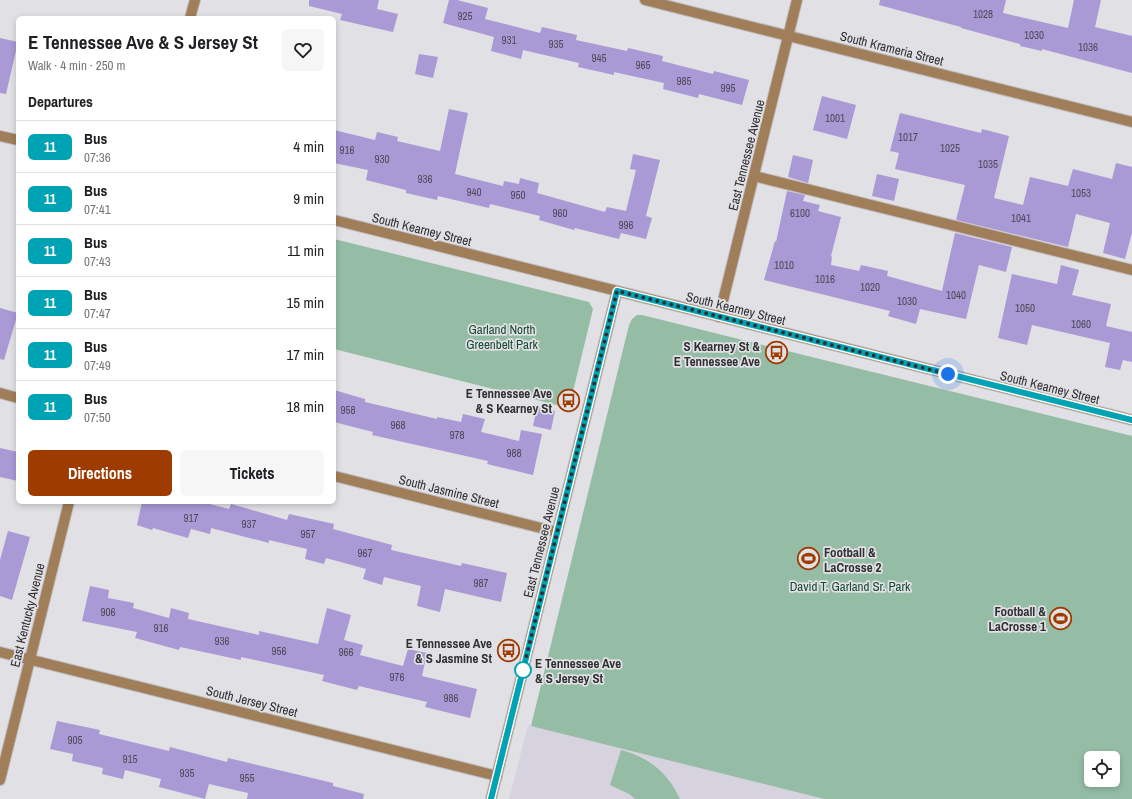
<!DOCTYPE html>
<html lang="en">
<head>
<meta charset="utf-8">
<style>
  :root { --surface:#fff; --page:#f6f6f6; --text:#202124; --muted:#757577; --line:#e0e0e0; --accent:#9e3b01 }
  body { margin:0; font-family:"Archivo Narrow",sans-serif; background:var(--page); color:var(--text); height:100vh; display:flex; flex-direction:column; font-size:15px; white-space:nowrap }
  * { box-sizing:border-box; margin:0 }
  p { font-size:13px; color:var(--muted) }
  .icon { flex:none; width:22px; height:22px; fill:none; stroke:currentColor; stroke-width:2; stroke-linecap:round; stroke-linejoin:round }
  .map { position:relative; flex:1; overflow:hidden }
  .panel { position:absolute; left:16px; top:16px; width:320px; height:488px; display:flex; flex-direction:column; background:var(--surface); border-radius:6px; box-shadow:0 2px 6px #0003 }
  .panel>* { flex:none }
  .badge { padding:0 8px; border-radius:6px; font-size:14px; line-height:26px }
  .controls { position:absolute; left:1084px; top:751px; display:grid; gap:8px }
  .controls a { display:grid; place-items:center; width:36px; height:36px; border-radius:6px; background:var(--surface); box-shadow:0 2px 6px #0003; font-size:20px }
  .you { position:absolute; width:20px; height:20px; margin:-10px; border:3px solid #fff; border-radius:50%; background:#1a73e8; box-shadow:0 0 0 6px #1a73e833 }
  .map>.badge { position:absolute; translate:-50% -50%; box-shadow:0 0 0 2px #fff }
  h2 { padding:0 12px; font-size:15px; line-height:36px }
  .round { display:grid; place-items:center; flex:none; width:42px; height:42px; border-radius:6px; background:var(--page) }
  .overview { display:flex; align-items:center; justify-content:space-between; height:68px; padding:0 12px }
  h1 { font-size:19px; font-weight:700; line-height:30px }
  .action { display:flex; gap:8px; margin-top:auto; padding:8px 12px }
  .action a { flex:1; height:46px; border-radius:6px; background:var(--accent); color:#fff; font-size:16px; font-weight:700; line-height:46px; text-align:center }
  .action a+a { background:var(--page); color:var(--text) }
  ul { padding:0; list-style:none }
  li { display:flex; align-items:center; gap:12px; height:52px; padding:0 12px; border-top:1px solid var(--line) }
  li div { flex:1 }
  li b { display:block; font-size:15px }
  li em { font-style:normal }
  li .badge { min-width:44px; font-weight:700; text-align:center }
  .map>svg:first-child { display:block }
  .built { fill:#d6d3de }
  .green { fill:#95bda6; fill-rule:evenodd }
  .building { fill:#a999d5 }
  .lines { fill:none; stroke-linecap:round; stroke-linejoin:round }
  .minor-casing { stroke:#bebdc0; stroke-width:12 }
  .minor { stroke:#a17e5a; stroke-width:10 }
  .line-casing { stroke:#fff; stroke-width:9 }
  .line { stroke:#00a3b4; stroke-width:6 }
  .walk { stroke:#302f31; stroke-width:4; stroke-dasharray:0 7.2 }
  .stop-dot { fill:#fff; stroke:#00a3b4; stroke-width:2 }
  .labels { text-anchor:middle; stroke-width:3.5; stroke-linejoin:round; paint-order:stroke }
  .number-label { font-size:11px; fill:#4e4a5a }
  .street-label { font-size:13px; fill:#302f31; stroke:#e1e0e4 }
  .park-label { font-size:13px; fill:#154b32; stroke:#e1e0e4 }
  .poi-label { font-size:13px; font-weight:bold; fill:#302f31; stroke:#e1e0e4; text-anchor:end }
  .stop-label { font-size:13px; font-weight:bold; fill:#302f31; stroke:#e1e0e4; text-anchor:start }
</style>
</head>
<body>
<div class="map">
<svg width="1132" height="799" viewBox="0 0 1132 799">
  <rect width="100%" height="100%" fill="#e1e0e4"/>
  <polygon class="built" points="528,725 824,799 509,799"/>
  <g class="green">
    <polygon points="334,239 589,302 593,309 569,408 334,349"/>
    <path d="M637 315H642L1132 436V799H824L531 726 629 325 632 319ZM1091 758H1113V780H1091Z"/>
    <path d="M621 750C650 758 667 772 680 799H635L629 794 610 785Z"/>
  </g>
  <g class="building">
    <polygon points="309,0 379,0 377,9 398,14 393,32 340,20 342,14 309,6"/>
    <polygon points="449,0 457,0 488,8 485,19 540,33 542,27 577,35 576,40 627,51 628,48 663,56 662,61 713,74 714,71 749,80 742,105 699,94 698,98 663,89 664,83 614,72 614,75 578,67 579,63 523,50 521,59 491,51 494,37 443,23"/>
    <polygon points="880,0 1006,0 1003,13 1068,28 1074,0 1101,0 1095,27 1132,36 1132,73 1042,49 1042,51 1020,46 1020,44 961,28 961,27 879,5"/>
    <polygon points="0,38 18,42 6,94 0,93"/>
    <polygon points="419,54 438,57 433,78 415,74"/>
    <polygon points="822,96 856,105 847,139 813,130"/>
    <polygon points="449,109 468,113 455,174 503,186 504,181 519,184 520,178 539,183 537,193 605,212 607,207 626,211 636,170 630,169 633,154 660,160 646,216 652,218 646,239 621,233 619,239 575,228 574,230 539,220 540,216 490,204 489,208 438,196 437,200 406,193 406,190 366,180 368,170 334,163 334,130 375,140 377,132 398,137 397,141 440,151"/>
    <polygon points="900,113 981,133 982,129 1009,136 994,198 1023,205 1030,177 1068,186 1073,169 1112,179 1116,163 1132,167 1132,233 1125,259 1103,253 1110,223 1076,214 1068,247 956,220 965,185 895,169 899,153 890,151"/>
    <polygon points="793,155 813,160 808,183 788,177"/>
    <polygon points="877,174 899,179 894,201 872,196"/>
    <polygon points="787,191 805,195 803,201 820,205 818,211 841,217 831,256 832,257 831,265 859,271 861,265 888,271 887,276 942,291 955,233 1012,247 1006,272 979,265 966,319 920,309 916,324 888,316 890,311 764,280 775,241 776,242"/>
    <polygon points="1061,265 1079,270 1072,295 1111,304 1106,326 1132,332 1132,362 1123,360 1120,370 1105,367 1110,343 1032,325 1027,345 998,338 1012,274 1057,284"/>
    <polygon points="0,308 18,313 4,360 0,359"/>
    <polygon points="334,390 365,399 365,402 437,419 437,417 461,422 463,414 485,419 481,432 519,441 521,430 542,434 533,475 487,464 488,461 372,435 373,432 334,422"/>
    <polygon points="537,407 555,411 551,430 533,426"/>
    <polygon points="0,448 18,452 18,481 0,477"/>
    <polygon points="142,502 202,502 229,509 231,504 287,520 289,514 334,524 333,529 392,545 391,550 461,566 462,563 507,573 501,602 445,589 440,612 417,606 421,586 384,577 382,585 363,579 366,569 326,558 324,564 305,559 307,549 269,540 269,543 211,528 210,534 191,529 188,538 153,528 152,530 137,525"/>
    <polygon points="8,531 30,537 12,600 0,596 0,560"/>
    <polygon points="90,586 109,590 108,598 134,603 133,608 169,618 171,608 189,613 188,619 259,635 259,631 318,644 327,608 351,615 344,640 363,645 360,655 403,666 408,649 427,653 422,676 477,689 470,718 425,707 427,702 359,686 357,690 322,681 324,675 241,657 241,660 180,647 179,650 135,638 137,632 82,621"/>
    <polygon points="57,721 100,730 99,734 169,751 170,747 227,762 228,758 333,783 333,786 364,794 363,799 247,799 248,793 209,784 205,799 159,787 161,779 125,770 123,779 102,774 103,768 72,761 73,754 50,749"/>
  </g>
  <g class="lines">
    <defs>
      <g id="minor">
        <polyline points="645,0 1132,122"/>
        <polyline points="190,18 195,0"/>
        <polyline points="0,136 18,140"/>
        <polyline points="754,176 1132,270"/>
        <polyline points="334,220 1132,420"/>
        <polyline points="719,317 797,0"/>
        <polyline points="0,393 18,398"/>
        <polyline points="334,476 557,532"/>
        <polyline points="0,652 497,776"/>
        <polyline points="0,780 69,502"/>
        <polyline points="491,799 617,291"/>
      </g>
    </defs>
    <use href="#minor" class="minor-casing"/>
    <use href="#minor" class="minor"/>
  </g>
  <g class="lines">
    <defs>
      <polyline id="line" points="491,799 617,291 1132,420"/>
    </defs>
    <use href="#line" class="line-casing"/>
    <use href="#line" class="line"/>
    <polyline class="walk" points="523,670 617,291 948,374"/>
  </g>
  <defs>
    <symbol id="bus-ring" viewBox="-11 -11 22 22"><circle r="9.5" fill="#e1e0e4" stroke="#9e3b01" stroke-width="1.5"/><path d="M-5-6H5V4H4V6H2V4H-2V6H-4V4H-5ZM-3.5-4V0h7V-4ZM-3.5 1.2v1.5H-2V1.2ZM2 1.2v1.5H3.5V1.2Z" fill="#9e3b01"/></symbol>
    <symbol id="stadium-ring" viewBox="-11 -11 22 22"><circle r="9.5" fill="#e1e0e4" stroke="#9e3b01" stroke-width="1.5"/><path d="M0-5a6.5 5 0 1 0 0 10a6.5 5 0 1 0 0-10ZM-3.5-1.8h7v3.6h-7Z" fill="#9e3b01"/></symbol>
  </defs>
  <g fill-rule="evenodd">
    <use href="#bus-ring" x="764" y="340" width="25" height="25"/>
    <use href="#bus-ring" x="556" y="388" width="25" height="25"/>
    <use href="#stadium-ring" x="796" y="546" width="25" height="25"/>
    <use href="#stadium-ring" x="1048" y="606" width="25" height="25"/>
    <use href="#bus-ring" x="496" y="638" width="25" height="25"/>
  </g>
  <circle class="stop-dot" cx="523" cy="670" r="8"/>
  <g class="labels">
    <g class="number-label">
      <text x="983" y="18">1028</text>
      <text x="465" y="20">925</text>
      <text x="1034" y="39">1030</text>
      <text x="509" y="44">931</text>
      <text x="556" y="48">935</text>
      <text x="1088" y="51">1036</text>
      <text x="599" y="62">945</text>
      <text x="643" y="69">965</text>
      <text x="684" y="85">985</text>
      <text x="728" y="92">995</text>
      <text x="835" y="122">1001</text>
      <text x="908" y="141">1017</text>
      <text x="950" y="152">1025</text>
      <text x="347" y="154">916</text>
      <text x="382" y="163">930</text>
      <text x="988" y="168">1035</text>
      <text x="425" y="183">936</text>
      <text x="474" y="196">940</text>
      <text x="1081" y="197">1053</text>
      <text x="518" y="199">950</text>
      <text x="560" y="217">960</text>
      <text x="800" y="217">6100</text>
      <text x="1021" y="222">1041</text>
      <text x="626" y="229">996</text>
      <text x="784" y="269">1010</text>
      <text x="825" y="283">1016</text>
      <text x="870" y="291">1020</text>
      <text x="956" y="299">1040</text>
      <text x="907" y="305">1030</text>
      <text x="1025" y="312">1050</text>
      <text x="1081" y="328">1060</text>
      <text x="348" y="414">958</text>
      <text x="398" y="429">968</text>
      <text x="457" y="439">978</text>
      <text x="514" y="457">988</text>
      <text x="191" y="522">917</text>
      <text x="249" y="528">937</text>
      <text x="308" y="538">957</text>
      <text x="365" y="557">967</text>
      <text x="481" y="587">987</text>
      <text x="108" y="616">906</text>
      <text x="161" y="632">916</text>
      <text x="222" y="645">936</text>
      <text x="279" y="655">956</text>
      <text x="346" y="656">966</text>
      <text x="397" y="681">976</text>
      <text x="451" y="702">986</text>
      <text x="75" y="744">905</text>
      <text x="130" y="763">915</text>
      <text x="187" y="777">935</text>
      <text x="247" y="782">955</text>
    </g>
    <g class="street-label">
      <text transform="translate(892 48) rotate(14)" y="5">South Krameria Street</text>
      <text transform="translate(746 155) rotate(-76)" y="5">East Tennessee Avenue</text>
      <text transform="translate(422 229) rotate(14)" y="5">South Kearney Street</text>
      <text transform="translate(736 308) rotate(14)" y="5">South Kearney Street</text>
      <text transform="translate(1050 387) rotate(14)" y="5">South Kearney Street</text>
      <text transform="translate(449 491) rotate(14)" y="5">South Jasmine Street</text>
      <text transform="translate(541 542) rotate(-76)" y="5">East Tennessee Avenue</text>
      <text transform="translate(27 615) rotate(-76)" y="5">East Kentucky Avenue</text>
      <text transform="translate(252 701) rotate(14)" y="5">South Jersey Street</text>
    </g>
    <g class="park-label">
      <text x="502" y="334">Garland North<tspan x="502" dy="15">Greenbelt Park</tspan></text>
      <text x="850" y="591">David T. Garland Sr. Park</text>
    </g>
    <g class="poi-label">
      <text x="760" y="351">S Kearney St &amp;<tspan x="760" dy="15">E Tennessee Ave</tspan></text>
      <text x="552" y="398">E Tennessee Ave<tspan x="552" dy="15">&amp; S Kearney St</tspan></text>
      <text x="824" y="557" text-anchor="start">Football &amp;<tspan x="824" dy="15">LaCrosse 2</tspan></text>
      <text x="1046" y="616">Football &amp;<tspan x="1046" dy="15">LaCrosse 1</tspan></text>
      <text x="492" y="648">E Tennessee Ave<tspan x="492" dy="15">&amp; S Jasmine St</tspan></text>
    </g>
    <g class="stop-label">
      <text x="535" y="668">E Tennessee Ave<tspan x="535" dy="15">&amp; S Jersey St</tspan></text>
    </g>
  </g>
</svg>
<div class="controls">
<a><svg class="icon" aria-label="locate" viewBox="0 0 24 24"><circle cx="12" cy="12" r="6"/><path d="M12 2v4M12 18v4M2 12h4M18 12h4"/></svg></a>
</div>
<div class="you" style="left:948px;top:374px"></div>
<section class="panel">
<div class="overview"><div><h1>E Tennessee Ave &amp; S Jersey St</h1><p>Walk · 4 min · 250 m</p></div><a class="round"><svg class="icon" aria-label="heart" viewBox="0 0 24 24"><path d="M12 20l-8-8c-3-5 5-10 8-4 3-6 11-1 8 4z"/></svg></a></div>
<h2>Departures</h2>
<ul>
<li><span class="badge" style="background:#00a3b4;color:#fff">11</span><div><b>Bus</b><p>07:36</p></div><em>4 min</em></li>
<li><span class="badge" style="background:#00a3b4;color:#fff">11</span><div><b>Bus</b><p>07:41</p></div><em>9 min</em></li>
<li><span class="badge" style="background:#00a3b4;color:#fff">11</span><div><b>Bus</b><p>07:43</p></div><em>11 min</em></li>
<li><span class="badge" style="background:#00a3b4;color:#fff">11</span><div><b>Bus</b><p>07:47</p></div><em>15 min</em></li>
<li><span class="badge" style="background:#00a3b4;color:#fff">11</span><div><b>Bus</b><p>07:49</p></div><em>17 min</em></li>
<li><span class="badge" style="background:#00a3b4;color:#fff">11</span><div><b>Bus</b><p>07:50</p></div><em>18 min</em></li>
</ul>
<div class="action"><a>Directions</a><a>Tickets</a></div>
</section>
</div>
</body>
</html>
